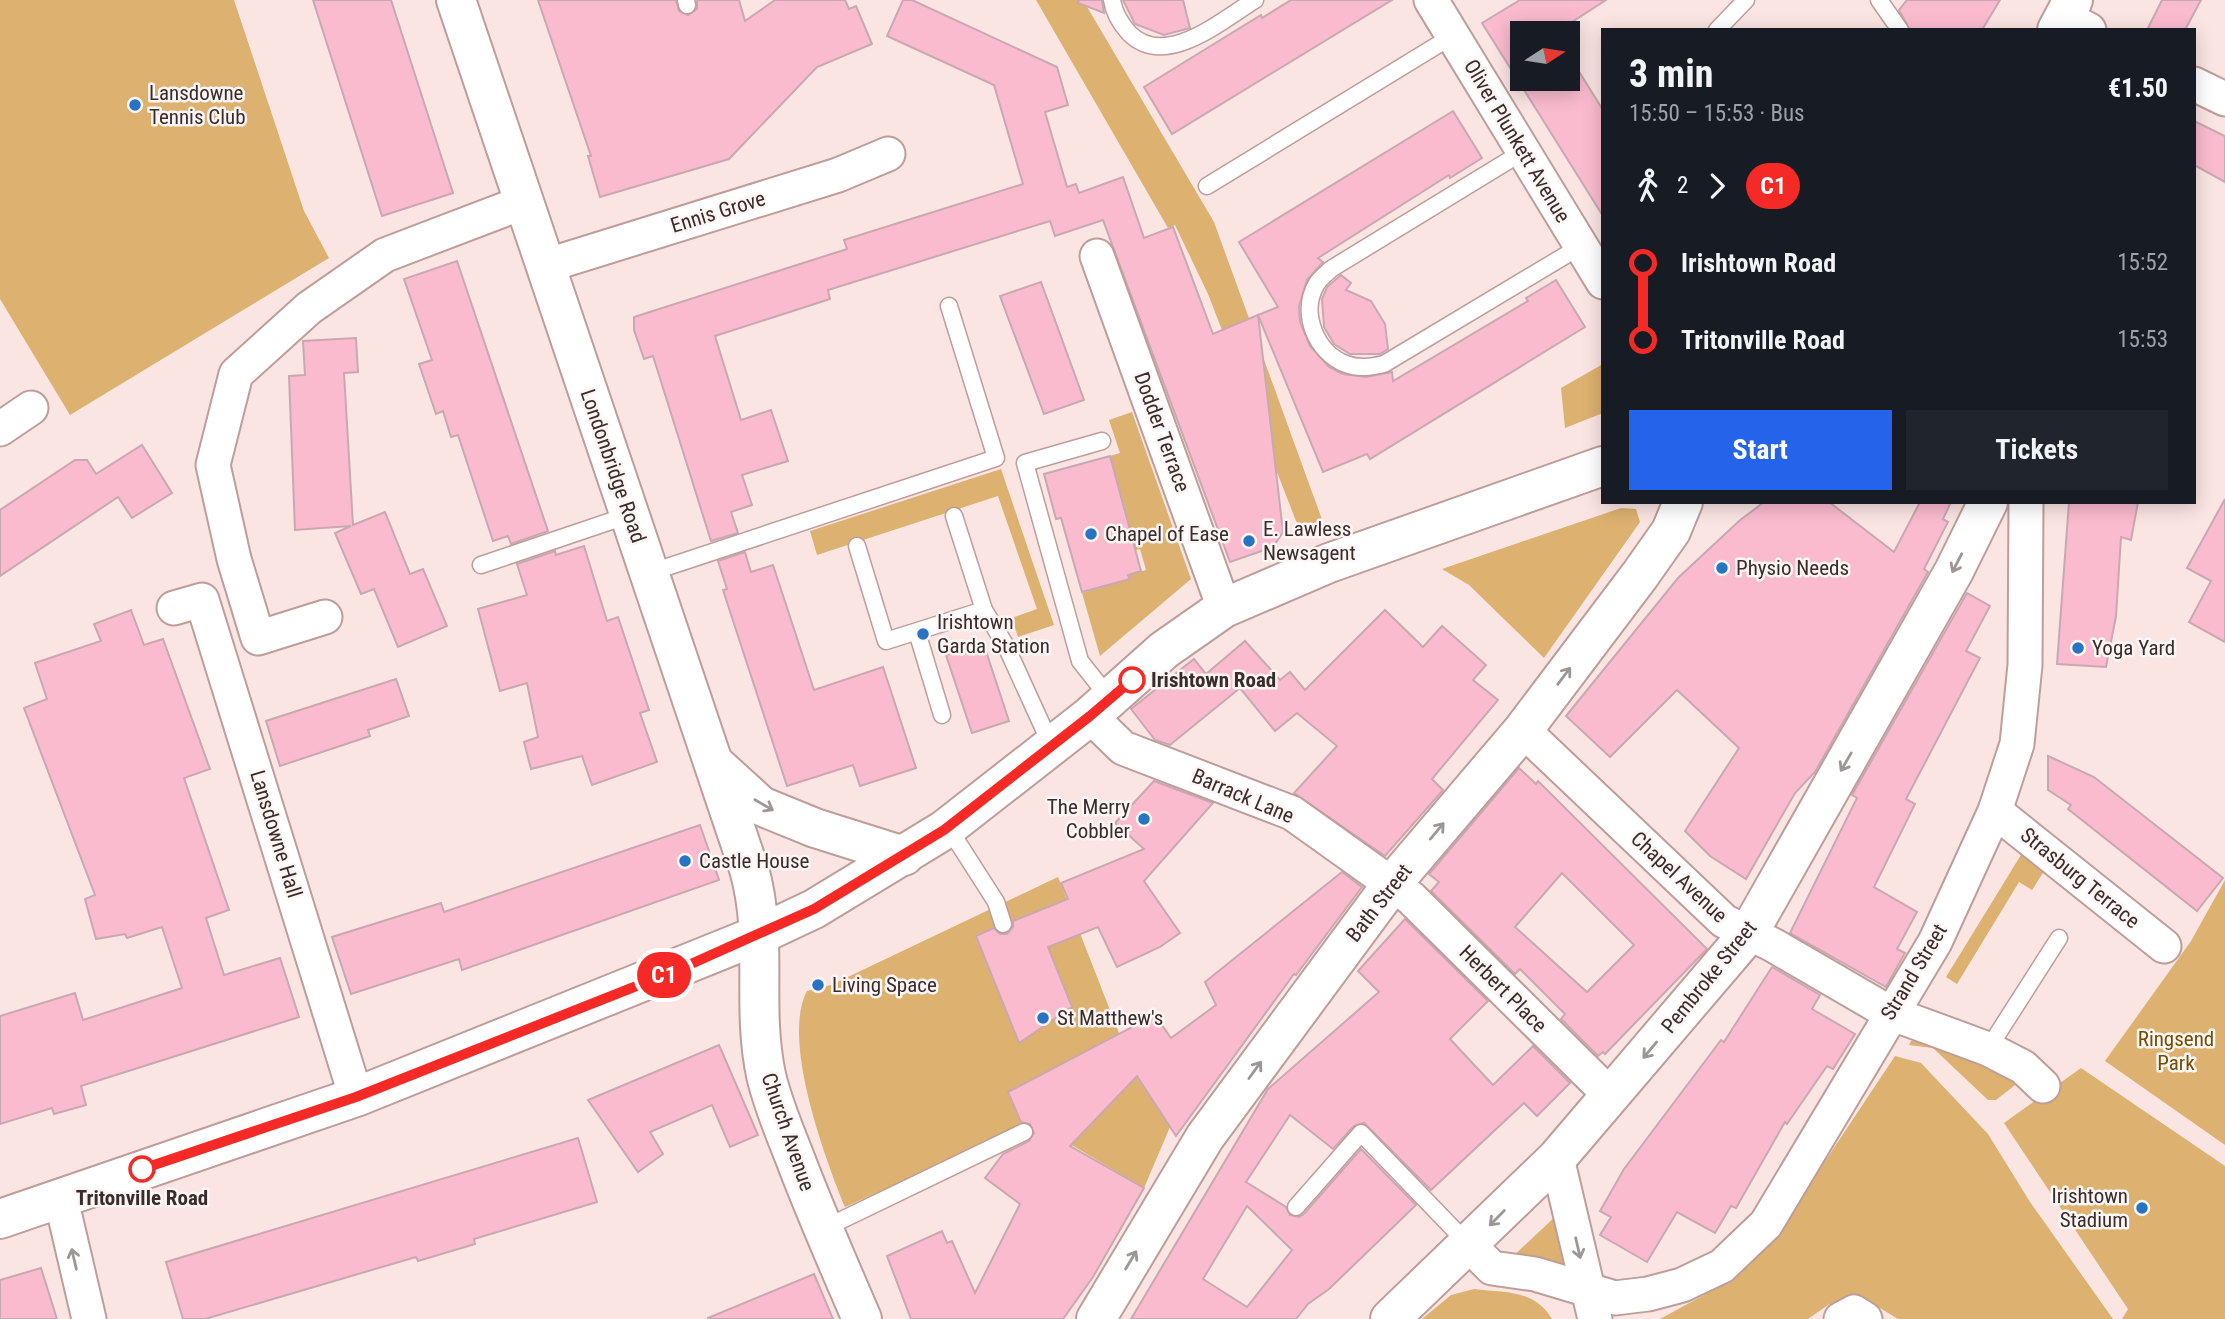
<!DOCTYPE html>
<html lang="en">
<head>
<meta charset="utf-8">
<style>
  :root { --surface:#171b24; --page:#20242c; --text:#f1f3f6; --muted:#9ea1a6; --accent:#2563eb }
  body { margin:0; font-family:"Roboto Condensed",sans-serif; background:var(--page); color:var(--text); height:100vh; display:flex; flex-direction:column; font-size:26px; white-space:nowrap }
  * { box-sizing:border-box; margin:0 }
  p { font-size:23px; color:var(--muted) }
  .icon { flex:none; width:38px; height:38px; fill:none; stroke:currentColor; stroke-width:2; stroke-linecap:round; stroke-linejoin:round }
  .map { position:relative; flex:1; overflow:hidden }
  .side { position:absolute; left:1601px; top:28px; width:595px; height:476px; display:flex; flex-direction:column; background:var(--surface); border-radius:0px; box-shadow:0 4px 18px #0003 }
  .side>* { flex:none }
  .badge { padding:0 14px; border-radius:23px; font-size:24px; line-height:46px }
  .needle { width:46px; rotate:78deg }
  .controls { position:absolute; left:1510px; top:21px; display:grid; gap:14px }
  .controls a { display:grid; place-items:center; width:70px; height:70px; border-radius:0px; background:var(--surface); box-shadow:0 4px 18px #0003; font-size:35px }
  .map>.badge { position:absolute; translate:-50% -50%; box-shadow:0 0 0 4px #fff }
  .legs { display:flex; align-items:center; gap:10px; height:77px; padding:0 28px; font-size:23px }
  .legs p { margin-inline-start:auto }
  .overview { display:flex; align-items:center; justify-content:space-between; height:119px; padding:0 28px }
  h1 { font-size:38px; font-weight:700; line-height:52px }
  .cta { display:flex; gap:14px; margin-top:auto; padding:14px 28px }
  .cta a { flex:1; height:80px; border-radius:0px; background:var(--accent); color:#fff; font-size:28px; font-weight:700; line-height:80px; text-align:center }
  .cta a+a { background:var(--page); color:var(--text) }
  ul { padding:0 28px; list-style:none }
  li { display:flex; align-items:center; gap:24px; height:77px; font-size:26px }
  li i { display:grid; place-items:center; width:10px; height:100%; margin:0 9px; background:currentColor }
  li i::after { content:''; width:18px; height:18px; margin:-9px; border:5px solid; border-radius:50%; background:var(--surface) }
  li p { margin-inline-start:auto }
  li:first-child i { background:linear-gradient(#0000 50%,currentColor 0) }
  li:last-child i { background:linear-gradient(currentColor 50%,#0000 0) }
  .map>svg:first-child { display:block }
  .green { fill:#ddb16f }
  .building { fill:#fbbbcf; stroke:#c9a8b2; stroke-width:2; fill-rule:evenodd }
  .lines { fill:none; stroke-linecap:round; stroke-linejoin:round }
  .lane-casing { stroke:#be9d9a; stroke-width:19 }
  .street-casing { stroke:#be9d9a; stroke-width:37 }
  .secondary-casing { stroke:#be9d9a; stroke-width:42 }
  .lane { stroke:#fff; stroke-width:16 }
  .street { stroke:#fff; stroke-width:33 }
  .secondary { stroke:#fff; stroke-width:38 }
  .oneway { stroke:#9c9695 }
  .line-1-casing { stroke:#fff; stroke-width:16 }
  .line-1 { stroke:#f52a26; stroke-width:10 }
  .poi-dot { fill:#2874c4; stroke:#fdf6f5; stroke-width:2.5 }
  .stop-1-dot { fill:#fff; stroke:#f52a26; stroke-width:3.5 }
  .labels { text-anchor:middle; stroke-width:5; stroke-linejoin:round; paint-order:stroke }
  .poi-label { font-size:21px; fill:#392c2b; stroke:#fdf6f5; text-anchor:start }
  .street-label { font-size:21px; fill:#392c2b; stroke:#fdf6f5 }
  .stop-label { font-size:21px; font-weight:bold; fill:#392c2b; stroke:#fdf6f5; text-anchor:start }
  .park-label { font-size:21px; fill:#734e00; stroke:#fdf6f5 }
</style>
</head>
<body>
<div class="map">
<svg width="2225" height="1319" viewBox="0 0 2225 1319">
  <rect width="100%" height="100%" fill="#fbe5e3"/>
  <g class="green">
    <polygon points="0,0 234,0 304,211 329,258 70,415 0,299"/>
    <polygon points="1036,0 1083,0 1214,222 1324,525 1305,530 1296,521 1208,294 1175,225 1168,228"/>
    <polygon points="1603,364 1603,413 1565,428 1561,388"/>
    <polygon points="1132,412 1191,579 1100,656 1082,593 1129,579 1128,575 1146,570 1140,549 1123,553 1125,509 1110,456 1120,453 1109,420"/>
    <polygon points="1001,469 1054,625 1018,637 1012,618 1037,609 998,496 817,555 810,531"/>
    <polygon points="1621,508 1636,509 1640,522 1544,658 1469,585 1442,569"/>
    <polygon points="2024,850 2048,865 2032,890 2019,882 1957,984 1946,977"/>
    <path d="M1058 877 1135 1074 1170 1127 1144 1188 1048 1131 1037 1135 1023 1127 845 1207C825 1158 781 1039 807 991L831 985Z"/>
    <polygon points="2225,880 2225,1145 2105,1061 2191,941"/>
    <path d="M1911 1041C1950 1042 1985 1065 2019 1082L1996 1100H1988L1933 1048 1909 1045Z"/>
    <polygon points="1895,1056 1921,1063 1988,1134 2030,1202 2113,1319 1898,1319 1857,1294 1828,1305 1808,1319 1660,1319 1737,1277 1782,1226"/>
    <polygon points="2081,1068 2225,1166 2225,1319 2122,1319 2128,1309 2004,1123"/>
    <polygon points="1558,1214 1570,1269 1509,1260"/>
    <path d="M1474 1289C1505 1293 1534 1289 1552 1319H1422L1451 1295Z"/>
  </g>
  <g class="building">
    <polygon points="313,0 391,0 453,193 382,216"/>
    <polygon points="538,0 676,0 679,11 688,15 697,9 697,0 739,0 745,21 775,0 845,0 849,9 856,6 872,44 817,67 729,159 600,197 588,156 591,156"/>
    <polygon points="903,0 912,0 1057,67 1068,105 1045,112 1067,187 1076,184 1079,193 1123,177 1144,238 1173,227 1213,334 1258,315 1283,532 1273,547 1230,562 1103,220 1055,236 1050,221 828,290 830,299 715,336 741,420 771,410 788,461 742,475 752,505 731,512 738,533 711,541 653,356 644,359 634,330 634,317 847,249 844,240 1023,184 994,85 887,36"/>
    <polygon points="1079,0 1102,0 1104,13 1078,3"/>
    <polygon points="1123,0 1183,0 1190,28 1164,35 1135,24"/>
    <polygon points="1291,0 1392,0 1172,134 1144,87 1261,15 1262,18"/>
    <polygon points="1520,0 1606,0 1555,33 1522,33 1522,79 1568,79 1568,54 1603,110 1603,216 1482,23"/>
    <polygon points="1907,0 2000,0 1982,30 1910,30 1899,10"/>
    <polygon points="2162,0 2201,0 2185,30 2147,30"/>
    <polygon points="1453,111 1482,158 1450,178 1449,175 1318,258 1323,262 1307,280 1299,306 1300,322 1310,346 1329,367 1343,374 1366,377 1392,372 1393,381 1528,301 1526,298 1556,280 1585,327 1370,459 1367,454 1323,472 1258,315 1278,307 1239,242"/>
    <polygon points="2194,121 2225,136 2225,182 2194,165"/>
    <polygon points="457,261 548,531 511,544 508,536 493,541 458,435 451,437 443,411 436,414 419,364 432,360 404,279"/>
    <polygon points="1341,275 1351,283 1346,290 1371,301 1385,324 1388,349 1380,354 1350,354 1334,344 1324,327 1322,299 1327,287"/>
    <polygon points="1041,282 1084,400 1044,414 1000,296"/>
    <polygon points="356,338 358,372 344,373 353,525 385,512 410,574 423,569 447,626 398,647 374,589 361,594 335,533 351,526 295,530 289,376 305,375 303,341"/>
    <polygon points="142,445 172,493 132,518 118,497 0,576 0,510 75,460 87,460 96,474"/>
    <polygon points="1110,456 1141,571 1128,575 1130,579 1082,592 1061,518 1056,519 1044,474"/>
    <polygon points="2225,499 2225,642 2189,622 2211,581 2187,568"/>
    <polygon points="1764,502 1829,502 1894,552 1920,502 1951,502 1943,519 1948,522 1924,569 1928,572 1815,772 1795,793 1746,879 1710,856 1685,831 1739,748 1677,690 1610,757 1566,716 1678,578 1739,521"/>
    <polygon points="2069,502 2138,502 2131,540 2121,537 2116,616 2106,667 2057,664"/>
    <polygon points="584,546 607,621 618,617 649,710 640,713 657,762 592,785 582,756 531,769 524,742 538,737 527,683 500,691 478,609 527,595 517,564 555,551 556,555"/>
    <polygon points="745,552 751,572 773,565 814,690 883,667 916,768 860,786 853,765 787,786 723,590 727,589 718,561"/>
    <polygon points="1967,593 1990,606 1966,651 1980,658 1906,799 1915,804 1874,887 1917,912 1897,949 1905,953 1886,987 1790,933 1857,798 1852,795"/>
    <polygon points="131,610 144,645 163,639 210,769 184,778 229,910 206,918 224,975 280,958 299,1017 81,1086 86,1105 54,1114 52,1108 0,1124 0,1016 75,993 83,1020 182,988 162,927 127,938 125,934 96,939 85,899 95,895 24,708 47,699 35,663 101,641 94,624"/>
    <polygon points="1385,610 1423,647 1442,626 1486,665 1473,680 1498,700 1432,779 1443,790 1385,856 1294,793 1337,746 1297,713 1275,731 1240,688 1170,745 1155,740 1131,709 1194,659 1206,674 1245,641 1280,680 1290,672 1305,690"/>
    <polygon points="983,642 1009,721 972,733 946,655"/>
    <polygon points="396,679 409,716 368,730 370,736 280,766 266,721"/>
    <polygon points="2048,756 2094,777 2223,878 2197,911 2068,809 2071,805 2048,790"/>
    <path d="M1519 768 1536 784 1538 781 1707 949 1605 1054 1603 1052 1598 1056 1561 1019 1565 1014 1520 969 1515 974 1431 891 1439 882 1429 874ZM1562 873 1634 945 1587 992 1515 927Z"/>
    <polygon points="1154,781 1213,803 1144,881 1180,933 1160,947 1117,967 1098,927 1048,947 1072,1007 1019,1043 976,936 994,928 1000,934 1007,934 1013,927 1013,921 1068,899 1061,883 1144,849 1115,823"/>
    <polygon points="700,825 719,880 462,970 459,959 351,994 332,937 441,903 444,912"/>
    <polygon points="1342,872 1362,887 1296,975 1294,974 1176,1136 1137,1076 1070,1146 1144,1188 1093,1277 1063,1319 911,1319 887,1256 942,1231 947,1243 952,1241 975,1293 1020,1204 985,1178 1003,1154 1029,1141 1034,1133 1030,1124 1021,1122 1008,1092 1155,1015 1171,1038 1216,1005 1205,982"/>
    <path d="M1405 919 1488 1001 1450 1039 1493 1085 1533 1046 1570 1083 1537 1116 1524 1103 1431 1190 1364 1123 1354 1126 1333 1149 1290 1115 1246 1182 1286 1207 1290 1215 1299 1217 1304 1214 1361 1149 1416 1205 1329 1289 1308 1304 1296 1319H1131L1268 1089 1379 992 1358 971ZM1247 1206 1292 1250 1247 1307 1203 1279Z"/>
    <polygon points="1772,967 1820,995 1812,1009 1855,1034 1833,1069 1827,1066 1787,1124 1785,1122 1736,1208 1731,1206 1715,1233 1677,1212 1647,1262 1600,1235 1611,1217 1600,1211 1624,1169 1721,1040 1724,1042"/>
    <polygon points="719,1045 758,1135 730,1147 712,1105 650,1132 663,1154 638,1172 588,1100"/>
    <polygon points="578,1138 597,1202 474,1239 475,1244 418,1261 416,1257 205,1319 183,1319 166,1262"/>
    <polygon points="41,1268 57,1319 0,1319 0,1280"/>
    <polygon points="814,1274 833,1319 708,1319 708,1318"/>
  </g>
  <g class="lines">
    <defs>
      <g id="lane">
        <polyline points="686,0 687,5"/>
        <path d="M1112 0C1114 13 1120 23 1129 33 1165 70 1222 20 1255 0"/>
        <polyline points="1879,0 1900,30"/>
        <polyline points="1717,30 1746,0"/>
        <path d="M1524 151 1331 269C1326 274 1319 279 1316 285 1300 313 1316 353 1346 364 1359 369 1371 367 1384 364L1581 246"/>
        <polyline points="1207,186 1454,35"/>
        <polyline points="1102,441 1025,463 1080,661 1110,699"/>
        <polyline points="954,516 984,610 1006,646 1052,747"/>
        <polyline points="857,546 886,641 984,610"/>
        <polyline points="481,565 629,515"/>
        <polyline points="649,573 996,458 949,306"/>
        <polyline points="917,632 942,715"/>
        <polyline points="948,827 996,902 1003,924"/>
        <polyline points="1988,1049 2059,938"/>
        <polyline points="1296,1207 1361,1133 1469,1245"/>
        <polyline points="823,1229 1024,1132"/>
      </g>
      <g id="street">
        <polyline points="1431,0 1603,282"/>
        <polyline points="2064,17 2089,30"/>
        <polyline points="2194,84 2225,99"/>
        <polyline points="1097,256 1224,608"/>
        <polyline points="545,266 838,175 888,154"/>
        <polyline points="0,429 31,408"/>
        <polyline points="174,608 202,600 356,1097"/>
        <polyline points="325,617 258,638 234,559 213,465 236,374 309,308 385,255 524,202"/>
        <polyline points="1090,716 1123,748 1292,813 1411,898 1611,1096"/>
        <polyline points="1523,730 1724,921 1773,945 1890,1013 1988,1049 2023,1067 2043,1086"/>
        <polyline points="1995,811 2164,946"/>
        <polyline points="1557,1158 1595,1319"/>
        <polyline points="61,1199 89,1319"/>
        <polyline points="1469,1245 1492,1268 1535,1274 1615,1298 1648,1294 1682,1285 1722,1266 1766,1224 1935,942 1995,811 2017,744 2025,665 2026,502"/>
        <polyline points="1841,1319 1854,1312 1865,1319"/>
      </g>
      <g id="secondary">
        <path d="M456 0 749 869C769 939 751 1004 766 1075 773 1106 787 1137 798 1166 818 1218 840 1268 862 1319"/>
        <polyline points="2057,30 2073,0"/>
        <polyline points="716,765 761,806 815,828 904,856"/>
        <polyline points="0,1219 356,1097 761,934 814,909 944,830 1090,716 1164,650 1224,608 1329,563 1603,466"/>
        <polyline points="1096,1319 1205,1137 1392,884 1523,730 1640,575 1671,531 1683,502"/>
        <polyline points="1390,1319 1557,1158 1748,934 1954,571 1988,502"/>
      </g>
    </defs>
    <use href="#lane" class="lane-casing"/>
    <use href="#street" class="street-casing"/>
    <use href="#secondary" class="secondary-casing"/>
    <use href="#lane" class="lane"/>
    <use href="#street" class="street"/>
    <use href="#secondary" class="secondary"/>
  </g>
  <defs><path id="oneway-shaft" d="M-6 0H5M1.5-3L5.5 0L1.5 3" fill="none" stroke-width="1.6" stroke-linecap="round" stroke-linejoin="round" transform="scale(1.75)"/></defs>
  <g class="oneway">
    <use href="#oneway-shaft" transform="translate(1957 563) rotate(117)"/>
    <use href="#oneway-shaft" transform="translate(1564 676) rotate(-53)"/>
    <use href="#oneway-shaft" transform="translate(1846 762) rotate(120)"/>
    <use href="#oneway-shaft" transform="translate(764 805) rotate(30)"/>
    <use href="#oneway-shaft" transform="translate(1437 831) rotate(-50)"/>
    <use href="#oneway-shaft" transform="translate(1650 1050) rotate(130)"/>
    <use href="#oneway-shaft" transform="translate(1255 1070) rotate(-54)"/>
    <use href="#oneway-shaft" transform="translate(1497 1218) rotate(135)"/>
    <use href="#oneway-shaft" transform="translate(1578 1248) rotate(77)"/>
    <use href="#oneway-shaft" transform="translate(74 1259) rotate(-103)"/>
    <use href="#oneway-shaft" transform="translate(1131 1260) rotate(-59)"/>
  </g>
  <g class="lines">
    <defs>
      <polyline id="line-1" points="142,1169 356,1097 682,968 814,909 944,830 1090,716 1132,680"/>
    </defs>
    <use href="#line-1" class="line-1-casing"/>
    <use href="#line-1" class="line-1"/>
  </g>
  <g class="poi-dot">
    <circle cx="135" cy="105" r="7"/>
    <circle cx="1091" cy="534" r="7"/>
    <circle cx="1249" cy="541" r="7"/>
    <circle cx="1722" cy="568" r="7"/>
    <circle cx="923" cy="634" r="7"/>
    <circle cx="2078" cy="648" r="7"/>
    <circle cx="1144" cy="819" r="7"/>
    <circle cx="685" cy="861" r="7"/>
    <circle cx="818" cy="985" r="7"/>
    <circle cx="1043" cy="1018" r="7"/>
    <circle cx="2142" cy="1208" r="7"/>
  </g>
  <g class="stop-1-dot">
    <circle cx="1132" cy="680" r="12"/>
    <circle cx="142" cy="1169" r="12"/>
  </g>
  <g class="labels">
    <g class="poi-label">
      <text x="149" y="100">Lansdowne<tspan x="149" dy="24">Tennis Club</tspan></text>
      <text x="1263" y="536">E. Lawless<tspan x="1263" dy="24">Newsagent</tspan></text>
      <text x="1105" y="541">Chapel of Ease</text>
      <text x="1736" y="575">Physio Needs</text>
      <text x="937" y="629">Irishtown<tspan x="937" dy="24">Garda Station</tspan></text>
      <text x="2092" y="655">Yoga Yard</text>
      <text x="1130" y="814" text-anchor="end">The Merry<tspan x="1130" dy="24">Cobbler</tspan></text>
      <text x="699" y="868">Castle House</text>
      <text x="832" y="992">Living Space</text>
      <text x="1057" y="1025">St Matthew's</text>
      <text x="2128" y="1203" text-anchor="end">Irishtown<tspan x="2128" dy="24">Stadium</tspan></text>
    </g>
    <g class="street-label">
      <text transform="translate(1517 141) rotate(59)" y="7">Oliver Plunkett Avenue</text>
      <text transform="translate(718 212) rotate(-17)" y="7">Ennis Grove</text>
      <text transform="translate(1162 432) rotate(70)" y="7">Dodder Terrace</text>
      <text transform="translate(613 466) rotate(71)" y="7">Londonbridge Road</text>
      <text transform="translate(1243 796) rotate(23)" y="7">Barrack Lane</text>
      <text transform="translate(276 834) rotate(73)" y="7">Lansdowne Hall</text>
      <text transform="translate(1679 877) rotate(43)" y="7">Chapel Avenue</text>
      <text transform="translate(2080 878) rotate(39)" y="7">Strasburg Terrace</text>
      <text transform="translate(1379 903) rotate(-52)" y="7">Bath Street</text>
      <text transform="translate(1914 972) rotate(-59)" y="7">Strand Street</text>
      <text transform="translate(1709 977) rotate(-51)" y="7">Pembroke Street</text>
      <text transform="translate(1503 989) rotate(45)" y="7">Herbert Place</text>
      <text transform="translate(788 1132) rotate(71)" y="7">Church Avenue</text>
    </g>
    <g class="stop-label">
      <text x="1151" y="687">Irishtown Road</text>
      <text x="142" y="1205" text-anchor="middle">Tritonville Road</text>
    </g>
    <g class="park-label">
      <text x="2176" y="1046">Ringsend<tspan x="2176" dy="24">Park</tspan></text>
    </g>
  </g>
</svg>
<div class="controls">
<a><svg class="needle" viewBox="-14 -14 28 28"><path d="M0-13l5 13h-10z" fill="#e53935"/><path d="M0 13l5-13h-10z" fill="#9ea1a6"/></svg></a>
</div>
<b class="badge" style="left:664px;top:975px;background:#f52a26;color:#fff">C1</b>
<section class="side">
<div class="overview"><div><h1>3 min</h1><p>15:50 – 15:53 · Bus</p></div><b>€1.50</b></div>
<div class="legs"><svg class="icon" aria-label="walk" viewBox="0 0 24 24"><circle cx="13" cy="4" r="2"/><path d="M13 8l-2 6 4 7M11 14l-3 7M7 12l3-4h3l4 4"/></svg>2<svg class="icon" aria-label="forward" viewBox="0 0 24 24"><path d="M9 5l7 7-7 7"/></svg><b class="badge" style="background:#f52a26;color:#fff">C1</b></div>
<ul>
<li><i style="color:#f52a26"></i><b>Irishtown Road</b><p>15:52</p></li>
<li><i style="color:#f52a26"></i><b>Tritonville Road</b><p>15:53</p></li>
</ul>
<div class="cta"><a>Start</a><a>Tickets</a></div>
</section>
</div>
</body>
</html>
